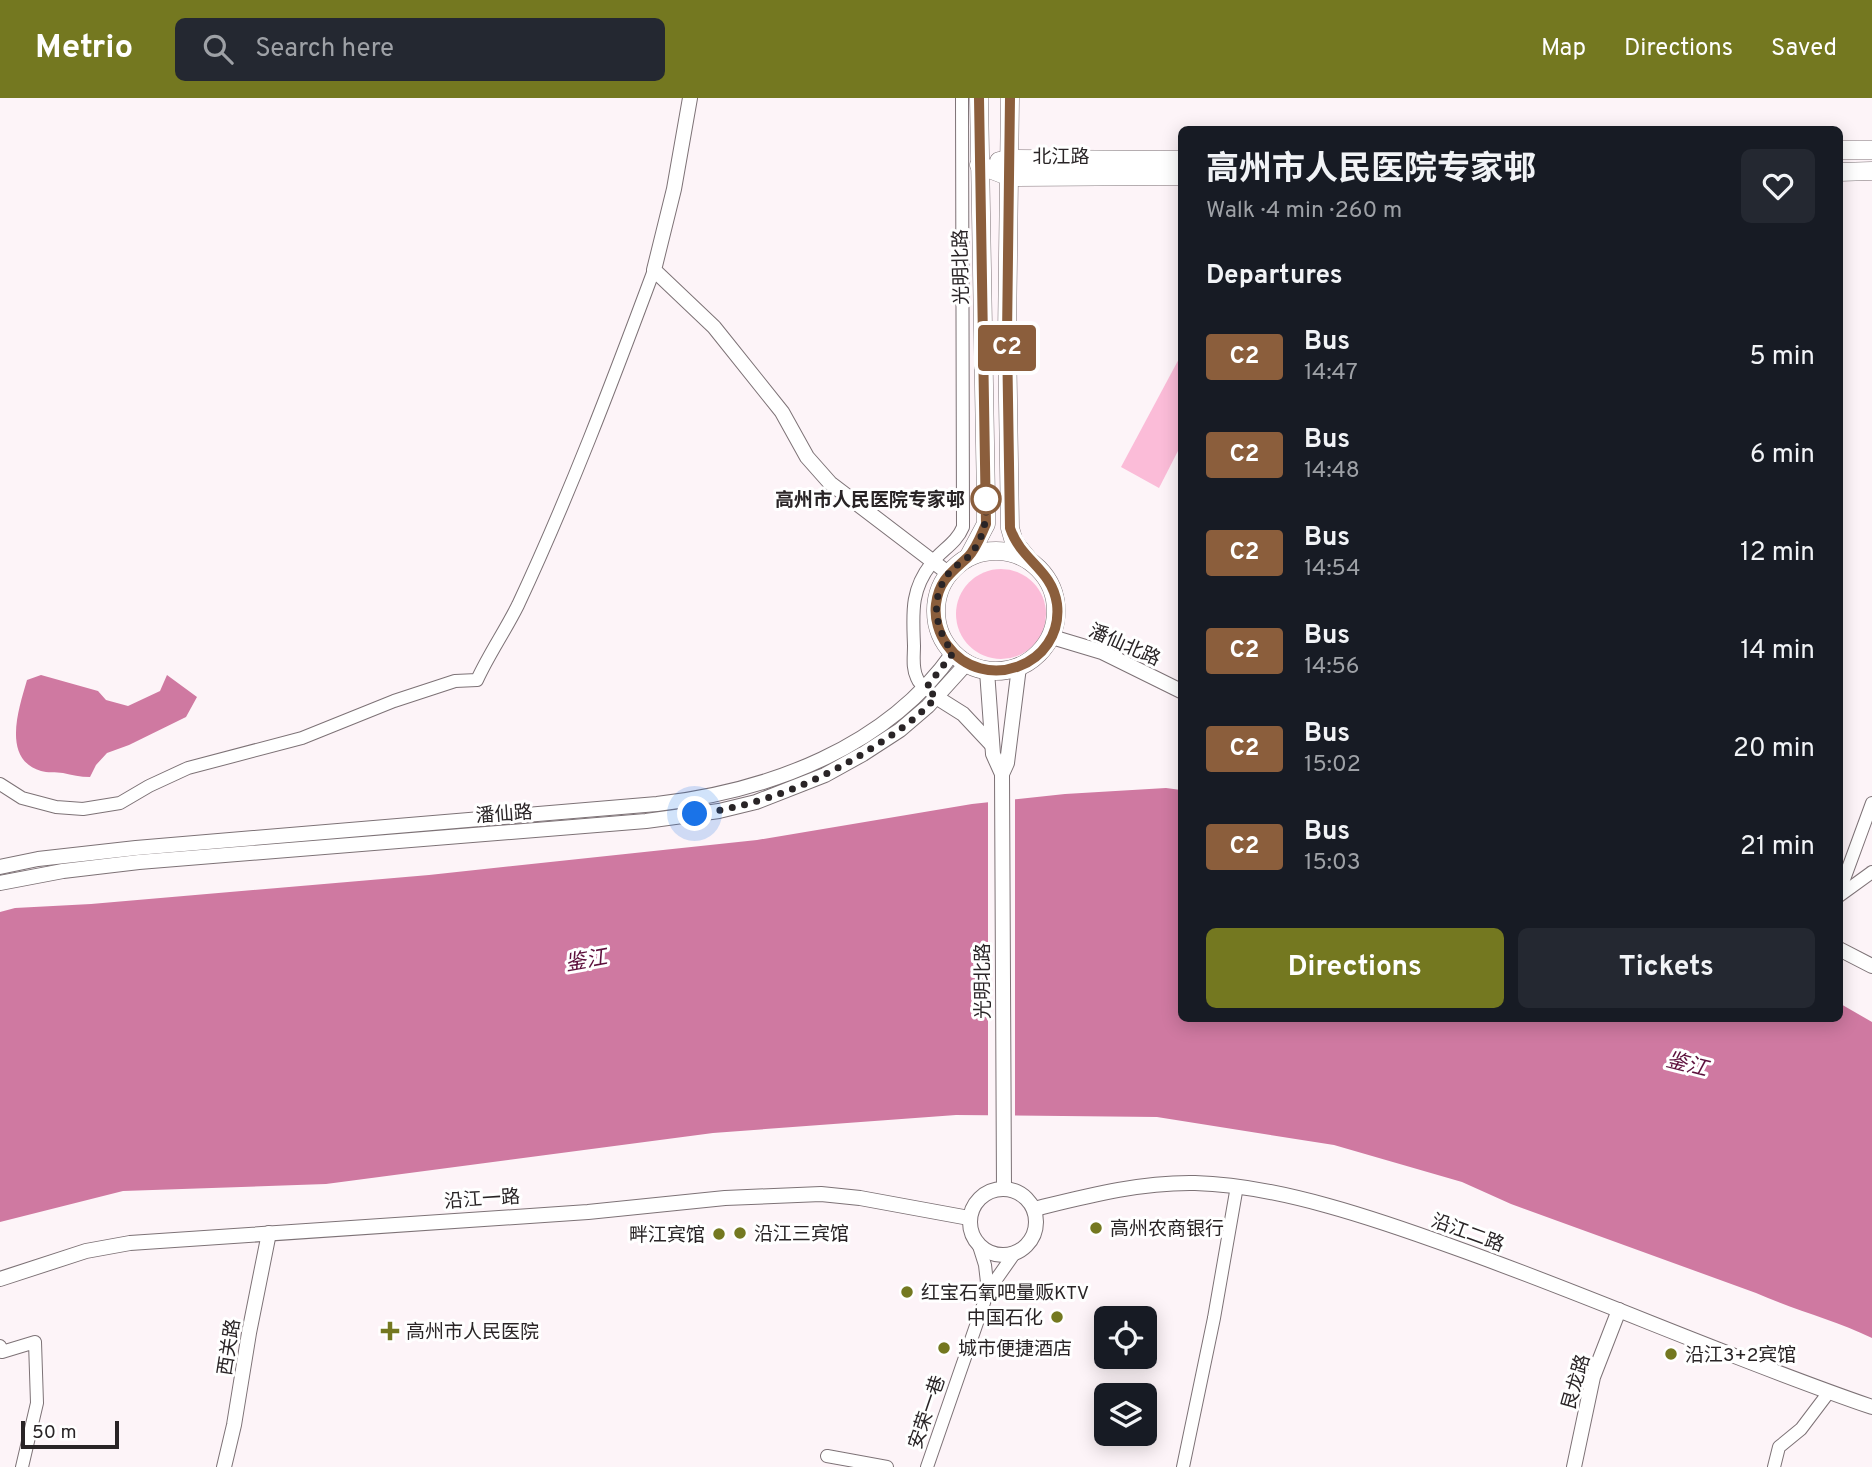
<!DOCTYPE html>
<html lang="en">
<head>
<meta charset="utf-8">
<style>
  :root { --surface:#171b24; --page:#242831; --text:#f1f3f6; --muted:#9ea1a6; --accent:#747820 }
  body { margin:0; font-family:Overpass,"Noto Sans SC",sans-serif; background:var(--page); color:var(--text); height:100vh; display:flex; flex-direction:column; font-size:26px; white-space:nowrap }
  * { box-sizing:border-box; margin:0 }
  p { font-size:23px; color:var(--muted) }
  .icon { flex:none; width:38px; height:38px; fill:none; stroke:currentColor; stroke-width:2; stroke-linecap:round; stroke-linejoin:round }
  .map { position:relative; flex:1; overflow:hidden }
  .drawer { position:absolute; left:1178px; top:28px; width:665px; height:896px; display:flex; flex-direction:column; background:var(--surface); border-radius:10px; box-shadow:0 4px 18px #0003 }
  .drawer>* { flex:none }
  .badge { padding:0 14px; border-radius:5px; font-size:24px; line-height:46px }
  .controls { position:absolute; left:1094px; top:1208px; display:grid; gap:14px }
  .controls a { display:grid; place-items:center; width:63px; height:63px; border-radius:10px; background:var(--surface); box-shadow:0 4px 18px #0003; font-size:35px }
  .scale { position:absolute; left:21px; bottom:18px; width:98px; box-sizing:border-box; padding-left:7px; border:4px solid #292426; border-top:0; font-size:19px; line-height:24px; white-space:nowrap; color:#292426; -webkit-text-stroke:5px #fff; paint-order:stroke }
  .you { position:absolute; width:35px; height:35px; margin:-18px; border:5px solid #fff; border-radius:50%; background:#1a73e8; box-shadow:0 0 0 10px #1a73e833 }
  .map>.badge { position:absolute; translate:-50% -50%; box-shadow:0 0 0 4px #fff }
  h2 { padding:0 28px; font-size:26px; line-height:63px }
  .round { display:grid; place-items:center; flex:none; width:74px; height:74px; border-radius:10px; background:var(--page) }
  .headline { display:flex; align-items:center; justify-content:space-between; height:119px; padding:0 28px }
  h1 { font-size:33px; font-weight:700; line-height:52px }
  .button { display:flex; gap:14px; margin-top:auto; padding:14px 28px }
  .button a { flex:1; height:80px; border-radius:10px; background:var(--accent); color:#fff; font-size:28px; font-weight:700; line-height:80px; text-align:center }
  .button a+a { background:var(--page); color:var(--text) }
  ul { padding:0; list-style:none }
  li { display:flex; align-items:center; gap:21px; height:98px; padding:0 28px }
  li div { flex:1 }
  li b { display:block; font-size:26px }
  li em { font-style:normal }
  li .badge { min-width:77px; font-weight:700; text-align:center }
  header { display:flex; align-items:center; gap:42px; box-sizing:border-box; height:98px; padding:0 35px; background:var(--accent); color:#fff }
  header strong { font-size:33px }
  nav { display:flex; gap:38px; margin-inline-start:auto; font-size:24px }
  .search { width:490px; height:63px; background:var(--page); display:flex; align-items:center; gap:18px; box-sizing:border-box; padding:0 24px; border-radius:10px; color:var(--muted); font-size:26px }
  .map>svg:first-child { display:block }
  .green { fill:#fbbcd8 }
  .water { fill:#cf79a1 }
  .pier { fill:#fdf4f8 }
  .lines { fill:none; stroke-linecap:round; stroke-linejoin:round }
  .minor-casing { stroke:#7d7276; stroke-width:14 }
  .tertiary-casing { stroke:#7d7276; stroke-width:16 }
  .secondary-casing { stroke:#7d7276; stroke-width:19 }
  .minor { stroke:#fff; stroke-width:12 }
  .tertiary { stroke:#fff; stroke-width:14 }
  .secondary { stroke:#fff; stroke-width:18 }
  .line-casing { stroke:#fff; stroke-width:16 }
  .line { stroke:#8b5e3c; stroke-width:10 }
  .walk { stroke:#292426; stroke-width:7; stroke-dasharray:0 12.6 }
  .stop-dot { fill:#fff; stroke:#8b5e3c; stroke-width:3.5 }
  .poi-dot { fill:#747820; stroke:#fff; stroke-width:2.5 }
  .labels { text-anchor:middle; stroke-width:6; stroke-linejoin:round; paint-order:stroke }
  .street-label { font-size:19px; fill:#292426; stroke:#fff }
  .stop-label { font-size:19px; font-weight:bold; fill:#292426; stroke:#fff; text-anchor:end }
  .poi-label { font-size:19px; fill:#292426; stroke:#fff; text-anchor:start }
  .water-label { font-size:21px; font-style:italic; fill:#5d103c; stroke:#fff }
</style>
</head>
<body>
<header>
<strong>Metrio</strong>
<div class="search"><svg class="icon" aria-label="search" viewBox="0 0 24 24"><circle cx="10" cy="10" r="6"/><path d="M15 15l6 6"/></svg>Search here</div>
<nav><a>Map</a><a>Directions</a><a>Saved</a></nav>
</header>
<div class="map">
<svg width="1872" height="1369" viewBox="0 0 1872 1369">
  <rect width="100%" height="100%" fill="#fdf4f8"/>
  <g class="green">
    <polygon points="1181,257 1181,347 1159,390 1121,369"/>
    <circle cx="1001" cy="516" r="45"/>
  </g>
  <g class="water">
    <path d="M41 577 98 593 106 602 128 608 160 593 167 577 197 599 186 619 129 647 107 655 96 667 90 679C80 679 72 677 63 675 56 674 47 675 41 673 1 661 19 610 27 582Z"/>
    <path d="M1166 690 1181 692V920H1839V905L1872 924V1240C1834 1222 1794 1212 1756 1195L1511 1106 1462 1084 1334 1047 1157 1019 956 1017 713 1035 326 1086 123 1093 0 1124V814L15 810 91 806 429 777 757 742 972 706 1065 696Z"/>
  </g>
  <polygon class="pier" points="1015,698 1015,1021 988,1021 988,701"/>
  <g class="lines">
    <defs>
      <g id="minor">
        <path d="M932 595C926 591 919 586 917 580 912 570 914 559 914 548 913 516 910 493 931 466 941 452 956 446 963 429L962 0"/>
        <path d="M0 686 22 700 56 709 83 711 120 705 149 688 188 670 302 640 394 603 455 583 477 582C489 556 505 533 518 507 569 398 612 285 654 172"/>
        <polyline points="1839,795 1872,705"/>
        <polyline points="1839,798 1872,774"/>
        <polyline points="979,1148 985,1167 988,1193"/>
        <polyline points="0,1248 2,1254 35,1244 37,1305 22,1369"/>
        <polyline points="827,1358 887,1369"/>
        <polyline points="927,1369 988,1193 1014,1156"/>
        <polyline points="1183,1369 1214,1220 1237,1088"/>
        <polyline points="1774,1369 1779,1349 1801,1331 1829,1294"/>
      </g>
      <g id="tertiary">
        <polyline points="690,0 674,91 654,172 714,229 782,314 807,359 830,385 948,475"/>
        <polyline points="1052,539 1102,554 1181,593"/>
        <polyline points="987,573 993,656 1002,676 1004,1091"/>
        <polyline points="936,599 963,616 992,647"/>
        <polyline points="1002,676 1007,665 1019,569"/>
        <path d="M0 769 38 761 136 750 657 706C769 693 886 650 953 555"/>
        <polyline points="0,785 63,773 139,764 646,723 719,713 756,704 825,677 863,656 900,632 928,608 967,565"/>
        <polyline points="1839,851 1872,868"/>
        <circle cx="1003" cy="1124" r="33"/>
        <path d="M1034 1111C1087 1098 1140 1084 1195 1085 1278 1087 1379 1122 1456 1150 1596 1200 1732 1261 1872 1309"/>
        <polyline points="0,1181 86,1153 130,1145 588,1114 725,1100 821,1096 860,1100 969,1120"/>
        <polyline points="224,1369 234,1327 249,1235 269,1135"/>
        <polyline points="1574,1369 1593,1279 1619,1212"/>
      </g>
      <g id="secondary">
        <polyline points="1010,0 1007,238 1010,430 1014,444 1027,460"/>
        <polyline points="1839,52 1872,52"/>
        <polyline points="999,63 1010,61 1181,62"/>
        <polyline points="979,67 1010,79 1181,78"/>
        <polyline points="1839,74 1872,73"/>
        <circle cx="996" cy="513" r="60"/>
        <polyline points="969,458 986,426 986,402 979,0"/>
      </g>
    </defs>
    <use href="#minor" class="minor-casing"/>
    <use href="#tertiary" class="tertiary-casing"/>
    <use href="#secondary" class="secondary-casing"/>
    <use href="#minor" class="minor"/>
    <use href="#tertiary" class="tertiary"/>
    <use href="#secondary" class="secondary"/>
  </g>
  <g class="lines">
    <defs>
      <path id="line" d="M979 0 986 426C981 437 976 451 968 459 952 474 939 482 936 506 934 520 939 536 947 547 983 597 1064 568 1057 506 1052 471 1021 463 1010 430L1007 238 1010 0"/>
    </defs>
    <use href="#line" class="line-casing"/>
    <use href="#line" class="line"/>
    <path class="walk" d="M695 716C761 708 822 683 878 646 899 633 920 618 936 599L926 590 953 555C935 530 929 501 949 475 955 467 964 464 970 457 984 440 987 422 986 401"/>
  </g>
  <circle class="stop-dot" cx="986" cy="401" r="14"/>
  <g class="poi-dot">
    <circle cx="1096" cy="1130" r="7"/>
    <circle cx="740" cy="1135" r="7"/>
    <circle cx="719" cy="1136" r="7"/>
    <circle cx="907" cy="1194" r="7"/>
    <circle cx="1057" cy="1219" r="7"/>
    <path d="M386.5 1222.5h7v7h7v7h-7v7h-7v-7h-7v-7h7z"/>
    <circle cx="944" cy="1250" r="7"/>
    <circle cx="1671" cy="1256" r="7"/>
  </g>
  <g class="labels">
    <g class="street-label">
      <text x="1061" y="65">北江路</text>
      <text transform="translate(960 169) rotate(-91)" y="7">光明北路</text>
      <text transform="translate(1125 546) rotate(24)" y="7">潘仙北路</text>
      <text transform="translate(504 715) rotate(-4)" y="7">潘仙路</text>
      <text transform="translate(982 883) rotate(-90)" y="7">光明北路</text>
      <text transform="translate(482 1100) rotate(-4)" y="7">沿江一路</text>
      <text transform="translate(1468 1134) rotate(20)" y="7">沿江二路</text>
      <text transform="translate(228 1249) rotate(-81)" y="7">西关路</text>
      <text transform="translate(1575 1284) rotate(-74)" y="7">艮龙路</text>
      <text transform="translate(926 1314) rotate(-71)" y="7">安荣一巷</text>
    </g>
    <g class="stop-label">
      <text x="965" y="408">高州市人民医院专家邨</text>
    </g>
    <g class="poi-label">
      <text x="1110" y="1137">高州农商银行</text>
      <text x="754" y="1142">沿江三宾馆</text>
      <text x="705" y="1143" text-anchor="end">畔江宾馆</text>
      <text x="921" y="1201">红宝石氧吧量贩KTV</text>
      <text x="1043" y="1226" text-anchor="end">中国石化</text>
      <text x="406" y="1240">高州市人民医院</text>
      <text x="958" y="1257">城市便捷酒店</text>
      <text x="1685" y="1263">沿江3+2宾馆</text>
    </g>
    <g class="water-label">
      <text transform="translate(586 862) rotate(-10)" y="7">鉴江</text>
      <text transform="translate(1687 966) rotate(14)" y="7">鉴江</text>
    </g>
  </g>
</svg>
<div class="controls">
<a><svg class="icon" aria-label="locate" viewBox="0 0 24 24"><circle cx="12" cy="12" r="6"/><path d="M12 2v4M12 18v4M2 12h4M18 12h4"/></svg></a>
<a><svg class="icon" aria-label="layers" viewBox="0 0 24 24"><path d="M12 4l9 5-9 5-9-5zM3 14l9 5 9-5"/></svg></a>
</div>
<div class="scale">50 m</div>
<div class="you" style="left:695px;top:716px"></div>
<b class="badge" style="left:1007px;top:250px;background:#8b5e3c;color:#fff">C2</b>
<section class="drawer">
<div class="headline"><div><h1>高州市人民医院专家邨</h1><p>Walk · 4 min · 260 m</p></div><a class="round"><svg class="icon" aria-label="heart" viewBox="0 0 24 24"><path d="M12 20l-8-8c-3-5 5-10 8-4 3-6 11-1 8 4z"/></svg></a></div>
<h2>Departures</h2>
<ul>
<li><span class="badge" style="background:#8b5e3c;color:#fff">C2</span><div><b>Bus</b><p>14:47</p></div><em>5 min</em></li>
<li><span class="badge" style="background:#8b5e3c;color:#fff">C2</span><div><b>Bus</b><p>14:48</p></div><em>6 min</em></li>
<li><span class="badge" style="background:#8b5e3c;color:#fff">C2</span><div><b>Bus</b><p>14:54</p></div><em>12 min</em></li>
<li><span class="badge" style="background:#8b5e3c;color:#fff">C2</span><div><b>Bus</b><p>14:56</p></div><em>14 min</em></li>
<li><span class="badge" style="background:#8b5e3c;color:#fff">C2</span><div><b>Bus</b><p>15:02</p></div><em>20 min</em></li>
<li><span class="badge" style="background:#8b5e3c;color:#fff">C2</span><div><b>Bus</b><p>15:03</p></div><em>21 min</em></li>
</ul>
<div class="button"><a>Directions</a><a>Tickets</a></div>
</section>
</div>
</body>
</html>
